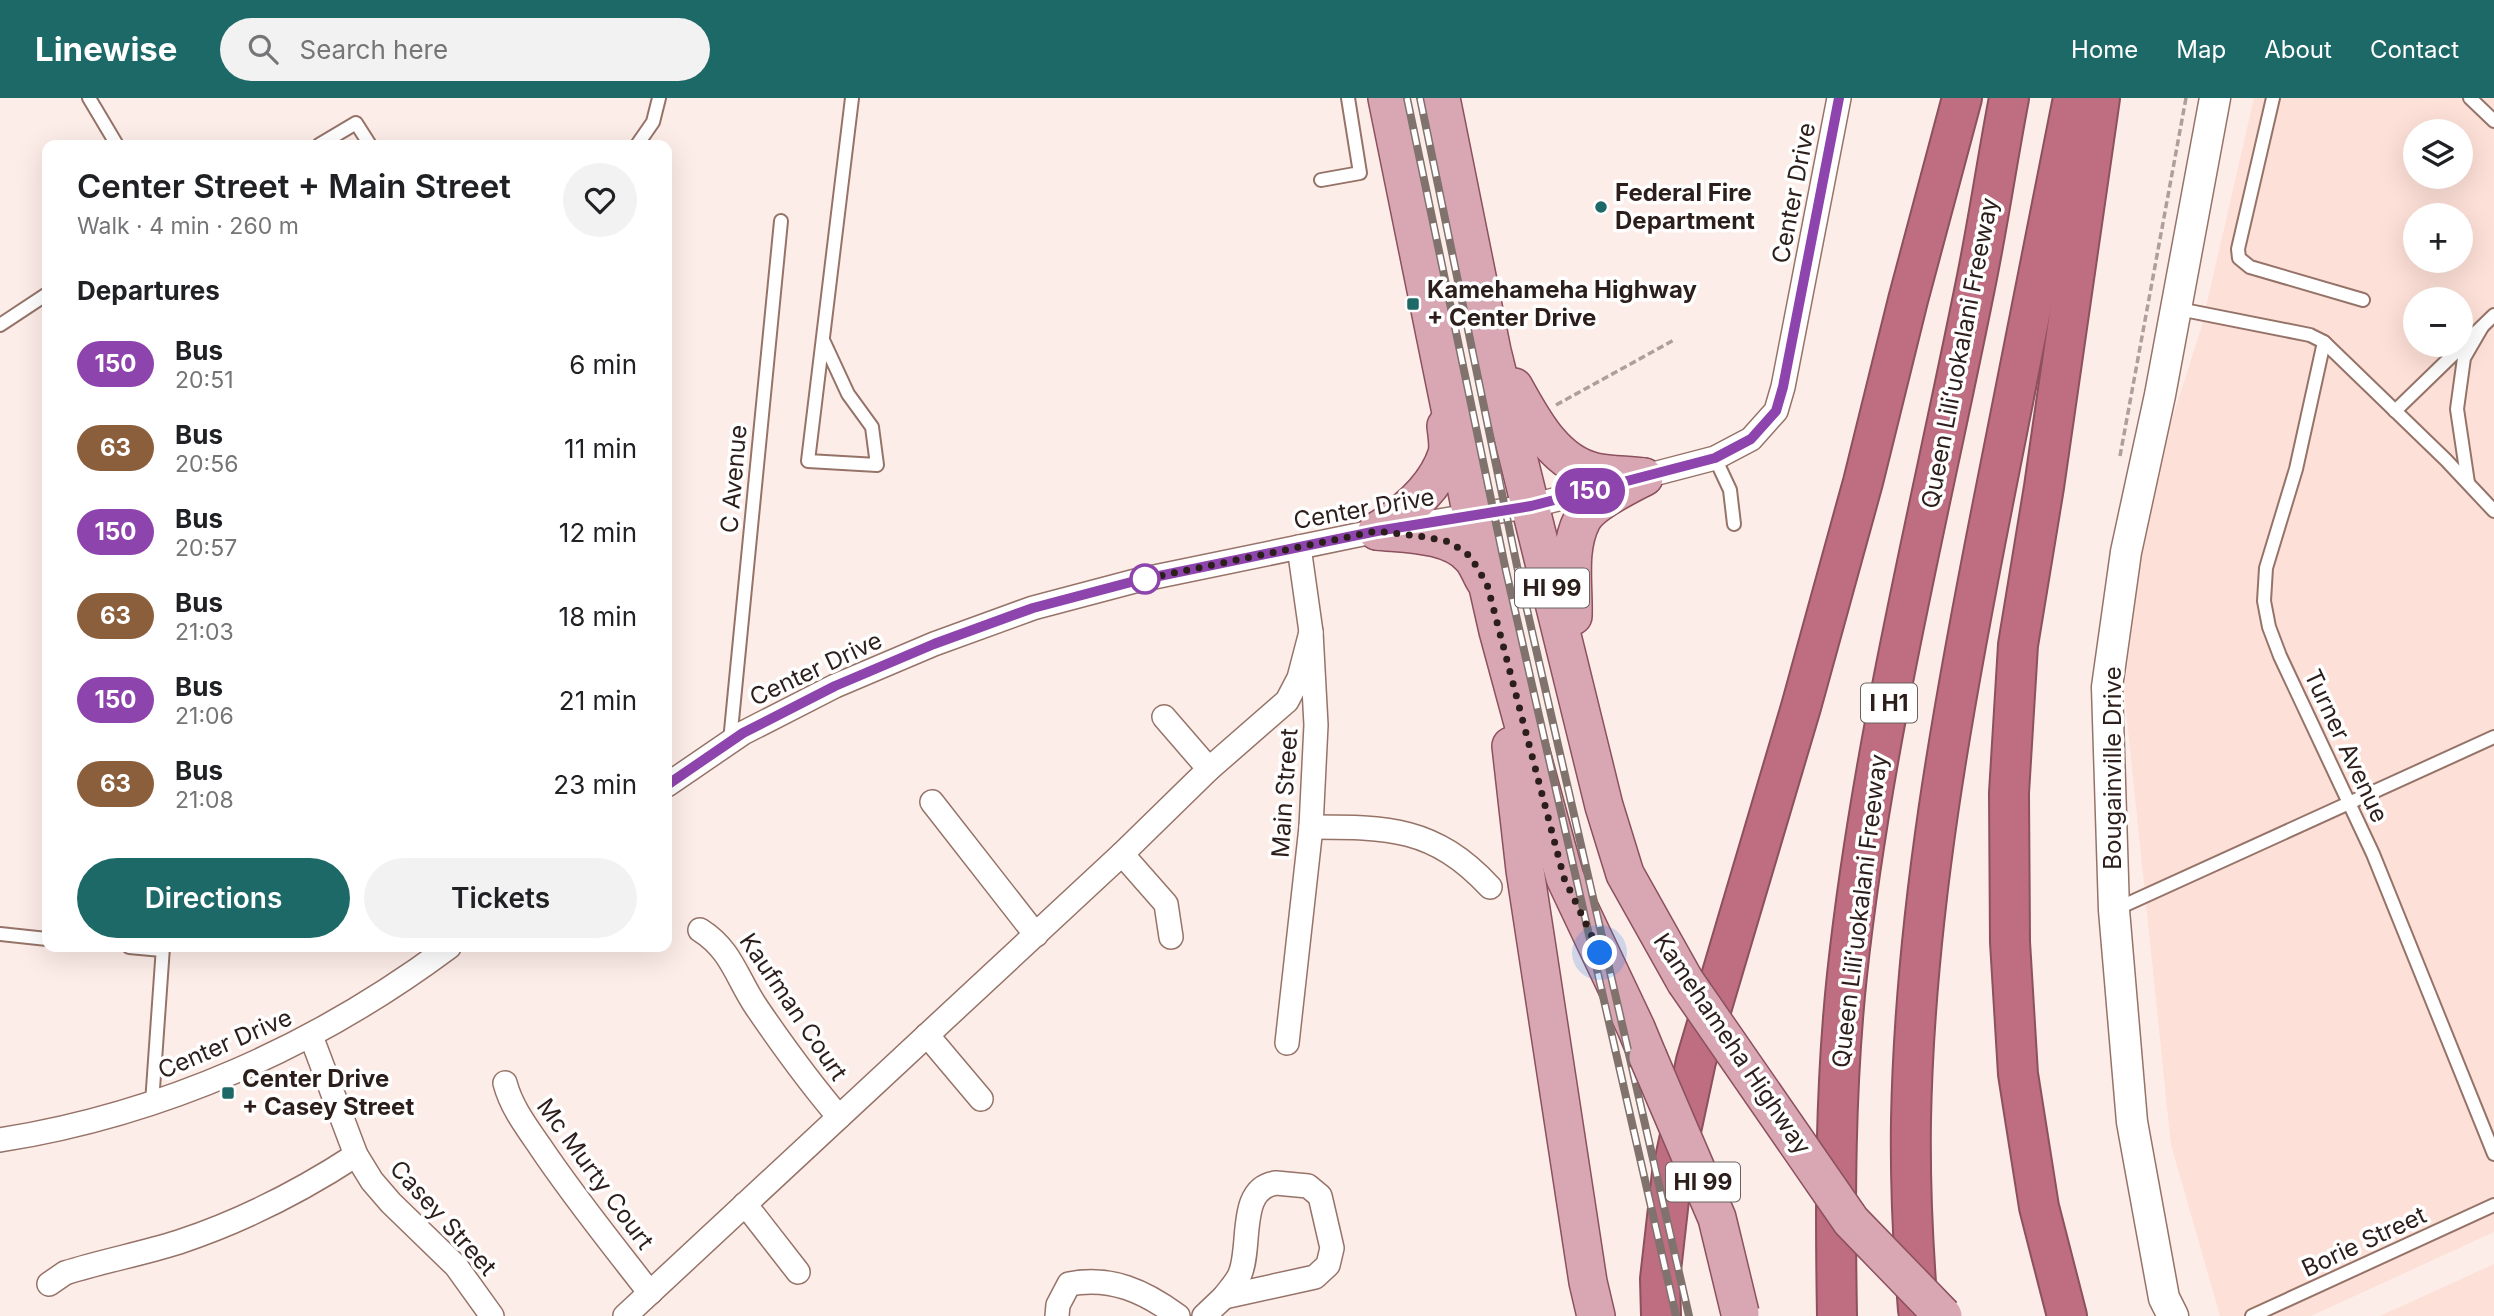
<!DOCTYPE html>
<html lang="en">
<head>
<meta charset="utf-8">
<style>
  :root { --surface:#fff; --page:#f2f2f2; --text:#202124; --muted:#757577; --accent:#1d6967 }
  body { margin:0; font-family:Inter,sans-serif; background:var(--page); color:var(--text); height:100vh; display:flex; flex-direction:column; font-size:26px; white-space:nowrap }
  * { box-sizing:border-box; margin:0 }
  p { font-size:23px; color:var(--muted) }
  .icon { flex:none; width:38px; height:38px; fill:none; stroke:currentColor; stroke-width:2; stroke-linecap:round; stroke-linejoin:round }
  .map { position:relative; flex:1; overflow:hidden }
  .panel { position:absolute; left:42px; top:42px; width:630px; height:812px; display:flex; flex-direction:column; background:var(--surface); border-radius:14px; box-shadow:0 7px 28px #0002 }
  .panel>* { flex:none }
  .badge { padding:0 14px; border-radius:23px; font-size:24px; line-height:46px }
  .controls { position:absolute; left:2403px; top:21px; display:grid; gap:14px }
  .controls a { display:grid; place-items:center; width:70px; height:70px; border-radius:50%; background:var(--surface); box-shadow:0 7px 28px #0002; font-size:35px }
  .you { position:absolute; width:35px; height:35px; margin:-18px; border:5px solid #fff; border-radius:50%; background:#1a73e8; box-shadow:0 0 0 10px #1a73e833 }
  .map>.badge { position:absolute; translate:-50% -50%; box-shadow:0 0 0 4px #fff }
  h2 { padding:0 35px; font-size:26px; line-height:63px }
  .round { display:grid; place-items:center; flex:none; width:74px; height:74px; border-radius:37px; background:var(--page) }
  .head { display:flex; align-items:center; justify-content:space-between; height:119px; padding:0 35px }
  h1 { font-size:33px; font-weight:600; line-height:52px }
  .button { display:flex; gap:14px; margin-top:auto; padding:14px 35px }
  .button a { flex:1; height:80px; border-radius:42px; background:var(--accent); color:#fff; font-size:28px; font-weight:600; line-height:80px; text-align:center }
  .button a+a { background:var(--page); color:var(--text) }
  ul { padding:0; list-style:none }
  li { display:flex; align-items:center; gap:21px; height:84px; padding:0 35px }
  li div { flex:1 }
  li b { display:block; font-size:26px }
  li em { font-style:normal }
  li .badge { min-width:77px; font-weight:700; text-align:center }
  header { display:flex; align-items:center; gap:42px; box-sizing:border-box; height:98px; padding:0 35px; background:var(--accent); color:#fff }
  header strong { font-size:33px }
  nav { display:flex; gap:38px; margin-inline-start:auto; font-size:24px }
  .search { width:490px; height:63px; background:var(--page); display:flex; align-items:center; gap:18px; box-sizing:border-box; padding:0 24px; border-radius:38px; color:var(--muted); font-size:26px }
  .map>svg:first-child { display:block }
  .built { fill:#fde0d7; fill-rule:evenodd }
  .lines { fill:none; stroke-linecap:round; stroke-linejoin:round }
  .service-casing { stroke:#967368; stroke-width:16 }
  .minor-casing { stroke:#967368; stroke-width:26 }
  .tertiary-casing { stroke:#967368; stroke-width:33 }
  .primary-casing { stroke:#8c515c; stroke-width:40 }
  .motorway-casing { stroke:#8c515c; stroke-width:42 }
  .path { stroke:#ae9f9a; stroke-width:3.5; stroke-dasharray:7 3.5; stroke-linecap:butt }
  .service { stroke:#fff; stroke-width:12 }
  .minor { stroke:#fff; stroke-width:23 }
  .tertiary { stroke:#fff; stroke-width:30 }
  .primary { stroke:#d9a7b3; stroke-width:37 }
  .motorway { stroke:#bf6d80; stroke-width:38 }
  .rail-casing { stroke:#80726d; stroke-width:8 }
  .rail { stroke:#fff; stroke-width:5; stroke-dasharray:16; stroke-linecap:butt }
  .primary-bridge-casing { stroke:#8c515c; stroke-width:40; stroke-linecap:butt }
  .primary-bridge { stroke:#d9a7b3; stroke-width:37 }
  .line-casing { stroke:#fff; stroke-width:16 }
  .line { stroke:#8e44ad; stroke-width:10 }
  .walk { stroke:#2c1e1a; stroke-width:7; stroke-dasharray:0 12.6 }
  .poi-dot { fill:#1d6967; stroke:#fff; stroke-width:2.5 }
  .stop-dot { fill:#fff; stroke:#8e44ad; stroke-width:3.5 }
  .labels { text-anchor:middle; stroke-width:7; stroke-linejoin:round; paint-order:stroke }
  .shield { fill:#fff; stroke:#6b625f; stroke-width:2 }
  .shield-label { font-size:23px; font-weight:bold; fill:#2c1e1a }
  .poi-label { font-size:24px; font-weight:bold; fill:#2c1e1a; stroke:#fff; text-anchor:start }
  .street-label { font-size:24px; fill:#2c1e1a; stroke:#fff }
</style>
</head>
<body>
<header>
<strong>Linewise</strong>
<div class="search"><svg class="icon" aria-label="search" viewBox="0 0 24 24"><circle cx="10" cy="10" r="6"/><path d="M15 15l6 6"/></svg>Search here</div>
<nav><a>Home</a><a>Map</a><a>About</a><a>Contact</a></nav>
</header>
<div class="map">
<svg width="2494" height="1218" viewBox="0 0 2494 1218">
  <rect width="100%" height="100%" fill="#fdede8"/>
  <g class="built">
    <path d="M2254 0H2494V1134L2311 1218H2220L2171 1047 2124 593 2151 386 2201 231ZM2415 33H2460V79H2415ZM2415 117H2460V163H2415ZM2415 201H2460V247H2415Z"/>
    <polygon points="2494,1166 2494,1218 2380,1218"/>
  </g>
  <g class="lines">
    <defs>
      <g id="service">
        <polyline points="89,0 117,47"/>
        <polyline points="2273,0 2238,151 2239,160 2250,169 2363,202"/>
        <polyline points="2470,0 2494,23"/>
        <polyline points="319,47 356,25 370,47"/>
        <polyline points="637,47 653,24 659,0"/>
        <polyline points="1321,82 1360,75 1348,0"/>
        <polyline points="2174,210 2310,237 2324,244 2446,362 2494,413"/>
        <polyline points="0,227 47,196"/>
        <polyline points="823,242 848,296 872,329 877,367 808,363 852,0"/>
        <polyline points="2324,244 2296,371 2266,470 2264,503 2269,529 2280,558 2373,756 2494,1056"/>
        <polyline points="2395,313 2494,217"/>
        <polyline points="1715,360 1730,392 1734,426"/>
        <polyline points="2468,385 2457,311 2464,260 2482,229"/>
        <polyline points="730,643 781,123"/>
        <polyline points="2114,812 2494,639"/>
        <polyline points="0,836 47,841"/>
        <polyline points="129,849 162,852"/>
        <polyline points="152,1005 163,849"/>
        <polyline points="2252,1218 2494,1107"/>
      </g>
      <g id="minor">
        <polyline points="1164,619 1209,671"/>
        <polyline points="667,687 743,635 835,588 934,546 1033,510 1135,483 1377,433 1531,408 1715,360 1751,341 1776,313 1783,289 1839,0"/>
        <polyline points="932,704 1036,837"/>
        <path d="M1311 729C1388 729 1434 729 1490 789"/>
        <polyline points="1122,756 1166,806 1171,839"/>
        <path d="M700 832C732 852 737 881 757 910 783 948 809 984 839 1019"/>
        <polyline points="927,937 981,1001"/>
        <polyline points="311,938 356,1057 372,1083 391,1105 456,1168 492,1218"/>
        <polyline points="1287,945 1311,729 1316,627 1311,534 1299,449"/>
        <path d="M505 985C511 1008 525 1027 539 1047 573 1098 612 1146 650 1195"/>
        <path d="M0 1042C164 1016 316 948 449 849"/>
        <path d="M1276 1085 1308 1088 1320 1098 1332 1150 1328 1167 1315 1179 1224 1199C1229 1192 1237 1184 1240 1176 1252 1148 1237 1090 1276 1085Z"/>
        <polyline points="745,1106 798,1174"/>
        <path d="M49 1186 65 1175C103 1163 141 1156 179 1144 242 1123 301 1093 356 1057"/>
        <polyline points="625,1218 1122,756 1209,671 1287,603 1299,580 1311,534"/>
        <path d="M1057 1218 1058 1207 1069 1186C1111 1178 1144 1193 1178 1218"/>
        <polyline points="1204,1218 1224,1199"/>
      </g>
      <polyline id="tertiary" points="2173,1218 2164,1200 2132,1024 2114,812 2107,589 2126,454 2160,297 2215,0"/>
      <g id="primary">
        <polyline points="1387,0 1472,418 1498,533 1565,780 1636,930 1648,959"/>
        <polyline points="1441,0 1492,253 1604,708 1625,776 1685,883"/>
        <path d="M1514 289C1532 321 1554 365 1595 374 1610 377 1628 377 1644 379"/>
        <path d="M1377 433C1406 415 1436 390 1447 356 1449 348 1447 337 1446 328"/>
        <path d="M1377 433C1406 436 1450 435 1471 459 1477 465 1480 475 1485 483"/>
        <path d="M1573 518C1574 487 1567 451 1582 422 1591 405 1627 388 1644 379"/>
        <polyline points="1511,648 1525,772 1588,1184 1596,1218"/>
      </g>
      <g id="motorway">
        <path d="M1918 1212C1913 1149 1910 1085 1911 1022 1915 814 1953 608 1993 405 2020 270 2047 135 2073 0"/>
        <polyline points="1661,1218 1660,1181 1672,1075 1696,963 1801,609 1863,384 1908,202 1962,0"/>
        <path d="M1837 1218C1835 1105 1835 990 1847 877 1872 645 1929 418 1975 189 1988 126 1997 63 2009 0"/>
        <polyline points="2067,1218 2039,1109 2018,976 2010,844 2009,695 2018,547 2044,389 2100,0"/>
      </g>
    </defs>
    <use href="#service" class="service-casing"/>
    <use href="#minor" class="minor-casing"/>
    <use href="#tertiary" class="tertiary-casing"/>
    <use href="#primary" class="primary-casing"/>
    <use href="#motorway" class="motorway-casing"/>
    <g class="path">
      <polyline points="1556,307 1674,242"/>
      <polyline points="2120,358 2186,0"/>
    </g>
    <use href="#service" class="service"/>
    <use href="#minor" class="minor"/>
    <use href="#tertiary" class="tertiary"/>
    <use href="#primary" class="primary"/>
    <use href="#motorway" class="motorway"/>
    <defs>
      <g id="rail">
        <polyline points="1407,0 1506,473 1676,1218"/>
        <polyline points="1420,0 1517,468 1689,1218"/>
      </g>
    </defs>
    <use href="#rail" class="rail-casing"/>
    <use href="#rail" class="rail"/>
    <defs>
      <g id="primary-bridge">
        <polyline points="1685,883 1851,1123 1943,1218"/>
        <polyline points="1648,959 1717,1120 1740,1215"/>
      </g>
    </defs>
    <use href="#primary-bridge" class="primary-bridge-casing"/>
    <use href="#primary-bridge" class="primary-bridge"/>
  </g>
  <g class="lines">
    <defs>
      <polyline id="line" points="667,687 743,635 835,588 934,546 1008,519 1033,510 1135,483 1377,433 1531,408 1715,360 1751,341 1776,313 1783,289 1839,0"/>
    </defs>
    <use href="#line" class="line-casing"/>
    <use href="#line" class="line"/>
    <polyline class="walk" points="1145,481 1135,483 1377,433 1426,439 1450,444 1470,458 1487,486 1564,780 1600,855"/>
  </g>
  <g class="poi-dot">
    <circle cx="1601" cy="109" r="7"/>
    <rect x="1406" y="199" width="14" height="14" rx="3.5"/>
    <rect x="221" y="988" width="14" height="14" rx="3.5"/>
  </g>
  <circle class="stop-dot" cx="1145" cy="481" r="14"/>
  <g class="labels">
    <g class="shield">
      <rect x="1515" y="470.5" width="74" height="39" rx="5"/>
      <rect x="1861" y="585.5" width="56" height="39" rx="5"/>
      <rect x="1666" y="1064.5" width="74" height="39" rx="5"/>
    </g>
    <g class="shield-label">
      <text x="1552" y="498">HI 99</text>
      <text x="1889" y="613">I H1</text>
      <text x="1703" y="1092">HI 99</text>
    </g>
    <g class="poi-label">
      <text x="1615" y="103">Federal Fire<tspan x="1615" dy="28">Department</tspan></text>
      <text x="1427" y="200">Kamehameha Highway<tspan x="1427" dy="28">+ Center Drive</tspan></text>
      <text x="242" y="989">Center Drive<tspan x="242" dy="28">+ Casey Street</tspan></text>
    </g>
    <g class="street-label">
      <text transform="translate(1794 95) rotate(-79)" y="8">Center Drive</text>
      <text transform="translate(1960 255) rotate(-79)" y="8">Queen Liliʻuokalani Freeway</text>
      <text transform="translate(734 381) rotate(-85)" y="8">C Avenue</text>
      <text transform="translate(1364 411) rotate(-10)" y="8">Center Drive</text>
      <text transform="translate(816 571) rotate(-25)" y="8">Center Drive</text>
      <text transform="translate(2346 648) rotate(65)" y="8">Turner Avenue</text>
      <text transform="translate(2113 670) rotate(-90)" y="8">Bougainville Drive</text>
      <text transform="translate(1285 695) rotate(-86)" y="8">Main Street</text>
      <text transform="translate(1860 813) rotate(-83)" y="8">Queen Liliʻuokalani Freeway</text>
      <text transform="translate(793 909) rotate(56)" y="8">Kaufman Court</text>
      <text transform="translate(225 946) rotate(-23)" y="8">Center Drive</text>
      <text transform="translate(1732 946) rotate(56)" y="8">Kamehameha Highway</text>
      <text transform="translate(595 1076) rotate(54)" y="8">Mc Murty Court</text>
      <text transform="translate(443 1120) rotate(48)" y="8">Casey Street</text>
      <text transform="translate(2364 1144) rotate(-25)" y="8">Borie Street</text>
    </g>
  </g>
</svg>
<div class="controls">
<a><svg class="icon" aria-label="layers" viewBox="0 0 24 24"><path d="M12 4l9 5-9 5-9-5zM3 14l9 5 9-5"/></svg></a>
<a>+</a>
<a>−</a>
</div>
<div class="you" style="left:1600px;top:855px"></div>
<b class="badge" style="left:1590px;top:393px;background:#8e44ad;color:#fff">150</b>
<section class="panel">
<div class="head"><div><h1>Center Street + Main Street</h1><p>Walk · 4 min · 260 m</p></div><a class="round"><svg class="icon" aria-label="heart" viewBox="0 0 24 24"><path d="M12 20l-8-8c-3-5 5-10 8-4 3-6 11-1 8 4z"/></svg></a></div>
<h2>Departures</h2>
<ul>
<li><span class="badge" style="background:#8e44ad;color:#fff">150</span><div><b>Bus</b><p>20:51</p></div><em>6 min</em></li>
<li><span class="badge" style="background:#8b5e3c;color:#fff">63</span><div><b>Bus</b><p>20:56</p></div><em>11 min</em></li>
<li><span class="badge" style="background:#8e44ad;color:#fff">150</span><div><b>Bus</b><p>20:57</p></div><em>12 min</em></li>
<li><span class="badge" style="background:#8b5e3c;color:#fff">63</span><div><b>Bus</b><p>21:03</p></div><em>18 min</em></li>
<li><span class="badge" style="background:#8e44ad;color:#fff">150</span><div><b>Bus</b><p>21:06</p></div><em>21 min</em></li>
<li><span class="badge" style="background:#8b5e3c;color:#fff">63</span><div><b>Bus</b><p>21:08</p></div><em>23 min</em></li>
</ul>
<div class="button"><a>Directions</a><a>Tickets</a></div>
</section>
</div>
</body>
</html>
